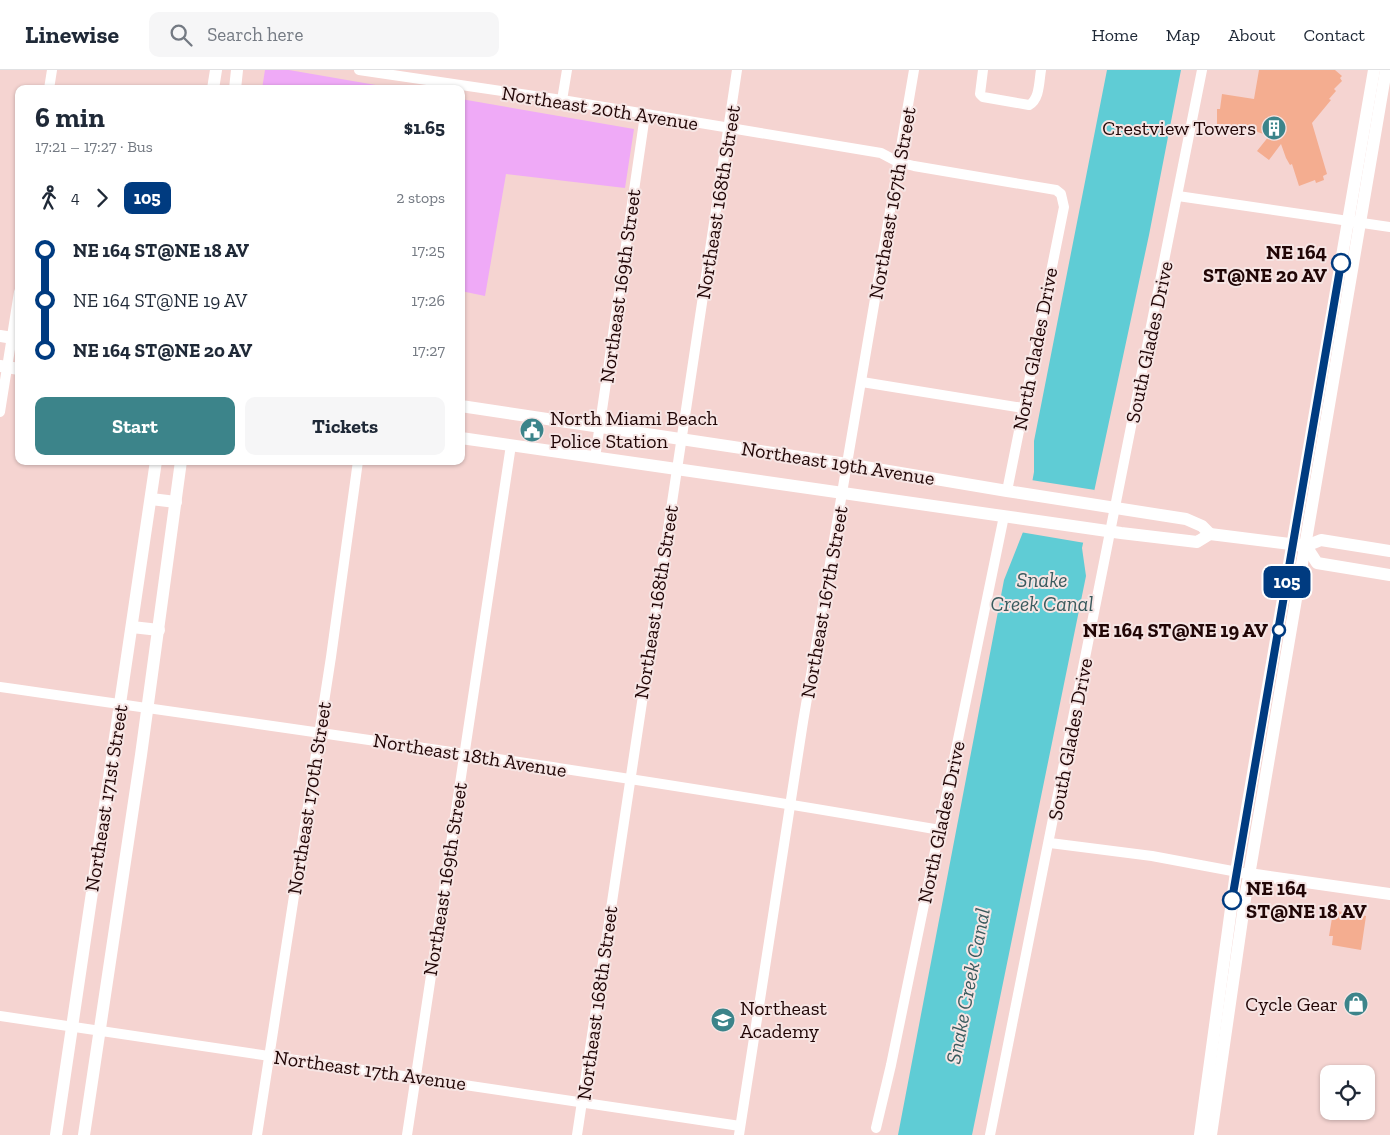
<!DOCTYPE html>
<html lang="en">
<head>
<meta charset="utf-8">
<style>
  :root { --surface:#fff; --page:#f6f6f7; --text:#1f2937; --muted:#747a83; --line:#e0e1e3; --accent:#3c848a }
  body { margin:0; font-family:"Zilla Slab",serif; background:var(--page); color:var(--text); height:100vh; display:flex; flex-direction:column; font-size:19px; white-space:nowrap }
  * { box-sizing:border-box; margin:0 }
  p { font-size:16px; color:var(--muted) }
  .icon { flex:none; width:28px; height:28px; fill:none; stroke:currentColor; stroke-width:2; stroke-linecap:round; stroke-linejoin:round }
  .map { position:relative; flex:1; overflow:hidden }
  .side { position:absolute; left:15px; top:15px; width:450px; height:380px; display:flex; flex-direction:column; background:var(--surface); border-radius:10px; box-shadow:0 1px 4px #0004 }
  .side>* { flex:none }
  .badge { padding:0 10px; border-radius:8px; font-size:18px; line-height:32px }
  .fabs { position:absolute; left:1320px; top:995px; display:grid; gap:10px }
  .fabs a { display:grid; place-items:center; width:55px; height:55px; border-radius:10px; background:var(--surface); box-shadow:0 1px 4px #0004; font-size:25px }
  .map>.badge { position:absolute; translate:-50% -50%; box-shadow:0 0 0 2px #fff }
  .legs { display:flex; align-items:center; gap:8px; height:55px; padding:0 20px; font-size:16px }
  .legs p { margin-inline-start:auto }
  .summary { display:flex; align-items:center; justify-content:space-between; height:85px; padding:0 20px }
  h1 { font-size:28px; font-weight:700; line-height:38px }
  .button { display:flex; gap:10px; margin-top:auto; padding:10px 20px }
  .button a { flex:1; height:58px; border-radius:10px; background:var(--accent); color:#fff; font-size:20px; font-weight:700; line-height:58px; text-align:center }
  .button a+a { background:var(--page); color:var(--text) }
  ul { padding:0 20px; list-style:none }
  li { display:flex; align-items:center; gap:18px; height:50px; font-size:19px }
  li i { display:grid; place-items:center; width:8px; height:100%; margin:0 6px; background:currentColor }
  li i::after { content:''; width:12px; height:12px; margin:-6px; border:4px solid; border-radius:50%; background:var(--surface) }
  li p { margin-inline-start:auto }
  li:first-child i { background:linear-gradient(#0000 50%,currentColor 0) }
  li:last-child i { background:linear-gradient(currentColor 50%,#0000 0) }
  header { display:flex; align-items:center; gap:30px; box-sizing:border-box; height:70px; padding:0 25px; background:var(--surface); border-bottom:1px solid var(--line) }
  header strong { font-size:24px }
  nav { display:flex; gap:28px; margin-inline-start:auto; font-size:18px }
  .search { width:350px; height:45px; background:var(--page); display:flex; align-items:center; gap:12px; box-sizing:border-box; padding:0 18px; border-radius:10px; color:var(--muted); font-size:19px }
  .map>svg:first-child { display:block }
  .green { fill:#efaaf7 }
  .water { fill:#5fccd5 }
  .pier { fill:#f5d4d1 }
  .building { fill:#f4ad90 }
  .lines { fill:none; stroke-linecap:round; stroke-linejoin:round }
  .minor { stroke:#fff; stroke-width:10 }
  .tertiary { stroke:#fff; stroke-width:12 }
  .line-1-casing { stroke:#fff; stroke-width:11 }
  .line-1 { stroke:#003b80; stroke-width:8 }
  .stop-1-dot { fill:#fff; stroke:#003b80; stroke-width:2.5 }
  .labels { text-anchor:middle; stroke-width:4; stroke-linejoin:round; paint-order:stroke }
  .street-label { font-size:20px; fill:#210606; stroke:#f6e5e4 }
  .poi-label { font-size:20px; fill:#210606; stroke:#f6e5e4; text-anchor:end }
  .stop-label { font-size:20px; font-weight:bold; fill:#210606; stroke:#f6e5e4; text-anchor:end }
  .water-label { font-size:21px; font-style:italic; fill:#395a5d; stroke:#f6e5e4 }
</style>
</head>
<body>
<header>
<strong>Linewise</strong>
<div class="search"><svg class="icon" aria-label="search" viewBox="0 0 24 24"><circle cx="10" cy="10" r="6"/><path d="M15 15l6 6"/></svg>Search here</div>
<nav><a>Home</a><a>Map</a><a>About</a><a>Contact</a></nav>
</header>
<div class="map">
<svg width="1390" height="1065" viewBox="0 0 1390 1065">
  <rect width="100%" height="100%" fill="#f5d4d1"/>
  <g class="green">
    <polygon points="265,0 289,0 399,19 262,19"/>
    <polygon points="461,29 634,59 625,118 506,104 485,226 461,221"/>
  </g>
  <polygon class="water" points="1107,0 1181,0 1149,165 1082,478 1086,506 972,1065 898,1065 1004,510 1023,462 1034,402 1034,371"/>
  <polygon class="pier" points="1031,410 1095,420 1085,473 1020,462"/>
  <g class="building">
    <polygon points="1259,0 1335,0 1342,6 1340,8 1342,11 1334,19 1336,21 1329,29 1331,30 1312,53 1327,104 1323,106 1324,110 1316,113 1315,110 1299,116 1292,94 1290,95 1286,88 1281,74 1269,90 1257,81 1269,66 1252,60 1217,54 1217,39 1220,39 1222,24 1254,29"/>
    <polygon points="1337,841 1366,846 1361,880 1332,875 1333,866 1329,866 1332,848 1336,848"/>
  </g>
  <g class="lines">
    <g class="minor">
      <polyline points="359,0 562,30 881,83 898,92 914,96 1056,120 1061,124 1064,137 1007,421"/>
      <path d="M983 0 980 24 983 27 1029 35C1040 29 1039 11 1041 0"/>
      <polyline points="49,19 52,0"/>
      <polyline points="562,30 567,0"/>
      <polyline points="1178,126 1390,157"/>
      <polyline points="862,312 1023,338"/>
      <polyline points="0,342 19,222"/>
      <polyline points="595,388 645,45"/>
      <path d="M0 617C313 662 627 705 940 760"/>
      <polyline points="1050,773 1152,786 1243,803"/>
      <polyline points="0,946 740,1056"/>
      <polyline points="876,1058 891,995 1004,446"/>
      <polyline points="257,1065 331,587 358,391"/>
      <polyline points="407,1065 511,375"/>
      <polyline points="577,1065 737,0"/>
      <polyline points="739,1065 803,652 914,0"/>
      <polyline points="990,1065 1202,0"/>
    </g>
    <g class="tertiary">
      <polyline points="213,19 216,0"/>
      <polyline points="235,19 237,0"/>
      <polyline points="0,266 19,269"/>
      <polyline points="0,296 19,299"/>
      <polyline points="461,336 847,394 1007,421 1186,449 1202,456 1210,464"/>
      <polyline points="461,368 1121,463 1197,472 1210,464 1306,476 1321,470 1390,481"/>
      <polyline points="151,429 176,432"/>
      <polyline points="1306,476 1317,493 1390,505"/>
      <polyline points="132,557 159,560"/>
      <polyline points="1249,804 1390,824"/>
      <polyline points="56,1065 156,391"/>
      <polyline points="84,1065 141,685 181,391"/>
      <polyline points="1200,1065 1236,802 1374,0"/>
      <polyline points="1211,1065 1245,829 1386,0"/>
    </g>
  </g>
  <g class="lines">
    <defs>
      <polyline id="line-1" points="1232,830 1341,193"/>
    </defs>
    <use href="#line-1" class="line-1-casing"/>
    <use href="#line-1" class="line-1"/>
  </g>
  <defs>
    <symbol id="building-disc" viewBox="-11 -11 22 22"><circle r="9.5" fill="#3c848a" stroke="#f6e5e4"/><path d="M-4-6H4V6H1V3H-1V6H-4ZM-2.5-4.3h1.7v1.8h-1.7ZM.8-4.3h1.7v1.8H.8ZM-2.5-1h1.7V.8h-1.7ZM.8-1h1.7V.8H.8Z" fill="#fff"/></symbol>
    <symbol id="civic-disc" viewBox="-11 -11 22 22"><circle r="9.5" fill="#3c848a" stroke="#f6e5e4"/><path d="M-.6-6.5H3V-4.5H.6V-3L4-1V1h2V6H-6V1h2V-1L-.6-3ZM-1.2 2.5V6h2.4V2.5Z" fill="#fff"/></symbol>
    <symbol id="shop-disc" viewBox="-11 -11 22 22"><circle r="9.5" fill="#3c848a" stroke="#f6e5e4"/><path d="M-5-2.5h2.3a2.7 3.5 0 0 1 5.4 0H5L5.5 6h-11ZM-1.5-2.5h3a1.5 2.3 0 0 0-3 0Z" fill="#fff"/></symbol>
    <symbol id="school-disc" viewBox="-11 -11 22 22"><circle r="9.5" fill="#3c848a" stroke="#f6e5e4"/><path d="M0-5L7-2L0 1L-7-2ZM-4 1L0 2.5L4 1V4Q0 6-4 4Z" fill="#fff"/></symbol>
  </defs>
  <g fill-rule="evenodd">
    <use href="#building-disc" x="1260" y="44" width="28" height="28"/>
    <use href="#civic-disc" x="518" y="346" width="28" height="28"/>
    <use href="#shop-disc" x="1342" y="920" width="28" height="28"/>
    <use href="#school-disc" x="709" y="936" width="28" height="28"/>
  </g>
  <g class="stop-1-dot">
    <circle cx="1341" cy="193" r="9"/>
    <circle cx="1279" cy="560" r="6"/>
    <circle cx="1232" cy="830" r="9"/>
  </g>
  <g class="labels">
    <g class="street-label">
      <text transform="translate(600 38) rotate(9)" y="7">Northeast 20th Avenue</text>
      <text transform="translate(718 132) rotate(-81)" y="7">Northeast 168th Street</text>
      <text transform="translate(892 133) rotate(-80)" y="7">Northeast 167th Street</text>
      <text transform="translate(620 216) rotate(-82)" y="7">Northeast 169th Street</text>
      <text transform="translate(1149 272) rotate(-78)" y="7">South Glades Drive</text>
      <text transform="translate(1035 279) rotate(-79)" y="7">North Glades Drive</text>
      <text transform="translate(838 393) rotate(9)" y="7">Northeast 19th Avenue</text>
      <text transform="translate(656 532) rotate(-81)" y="7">Northeast 168th Street</text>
      <text transform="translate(824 532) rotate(-80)" y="7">Northeast 167th Street</text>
      <text transform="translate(1070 669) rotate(-79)" y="7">South Glades Drive</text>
      <text transform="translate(470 685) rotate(9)" y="7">Northeast 18th Avenue</text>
      <text transform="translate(106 728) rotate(-81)" y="7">Northeast 171st Street</text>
      <text transform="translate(309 728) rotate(-81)" y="7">Northeast 170th Street</text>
      <text transform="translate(941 752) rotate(-78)" y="7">North Glades Drive</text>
      <text transform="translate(445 809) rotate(-81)" y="7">Northeast 169th Street</text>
      <text transform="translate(597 933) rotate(-82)" y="7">Northeast 168th Street</text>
      <text transform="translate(370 1000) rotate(8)" y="7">Northeast 17th Avenue</text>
    </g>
    <g class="poi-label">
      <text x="1256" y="65">Crestview Towers</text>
      <text x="550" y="355" text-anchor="start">North Miami Beach<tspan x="550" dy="23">Police Station</tspan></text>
      <text x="1338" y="941">Cycle Gear</text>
      <text x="740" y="945" text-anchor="start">Northeast<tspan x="740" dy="23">Academy</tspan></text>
    </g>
    <g class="stop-label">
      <text x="1327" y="189">NE 164<tspan x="1327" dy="23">ST@NE 20 AV</tspan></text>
      <text x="1268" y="567">NE 164 ST@NE 19 AV</text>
      <text x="1246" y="825" text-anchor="start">NE 164<tspan x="1246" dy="23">ST@NE 18 AV</tspan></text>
    </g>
    <g class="water-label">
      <text x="1042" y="517">Snake<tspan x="1042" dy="24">Creek Canal</tspan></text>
      <text transform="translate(968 916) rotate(-79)" y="7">Snake Creek Canal</text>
    </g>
  </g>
</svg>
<div class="fabs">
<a><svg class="icon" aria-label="locate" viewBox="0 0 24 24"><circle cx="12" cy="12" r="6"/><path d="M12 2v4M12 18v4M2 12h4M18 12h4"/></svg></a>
</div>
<b class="badge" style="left:1287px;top:512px;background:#003b80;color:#fff">105</b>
<section class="side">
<div class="summary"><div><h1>6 min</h1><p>17:21 – 17:27 · Bus</p></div><b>$1.65</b></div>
<div class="legs"><svg class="icon" aria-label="walk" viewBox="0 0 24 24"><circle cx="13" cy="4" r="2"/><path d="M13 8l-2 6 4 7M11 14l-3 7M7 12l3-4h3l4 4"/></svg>4<svg class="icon" aria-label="forward" viewBox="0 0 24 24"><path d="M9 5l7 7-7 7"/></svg><b class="badge" style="background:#003b80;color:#fff">105</b><p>2 stops</p></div>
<ul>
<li><i style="color:#003b80"></i><b>NE 164 ST@NE 18 AV</b><p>17:25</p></li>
<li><i style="color:#003b80"></i><span>NE 164 ST@NE 19 AV</span><p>17:26</p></li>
<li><i style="color:#003b80"></i><b>NE 164 ST@NE 20 AV</b><p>17:27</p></li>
</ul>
<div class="button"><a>Start</a><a>Tickets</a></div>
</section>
</div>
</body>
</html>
